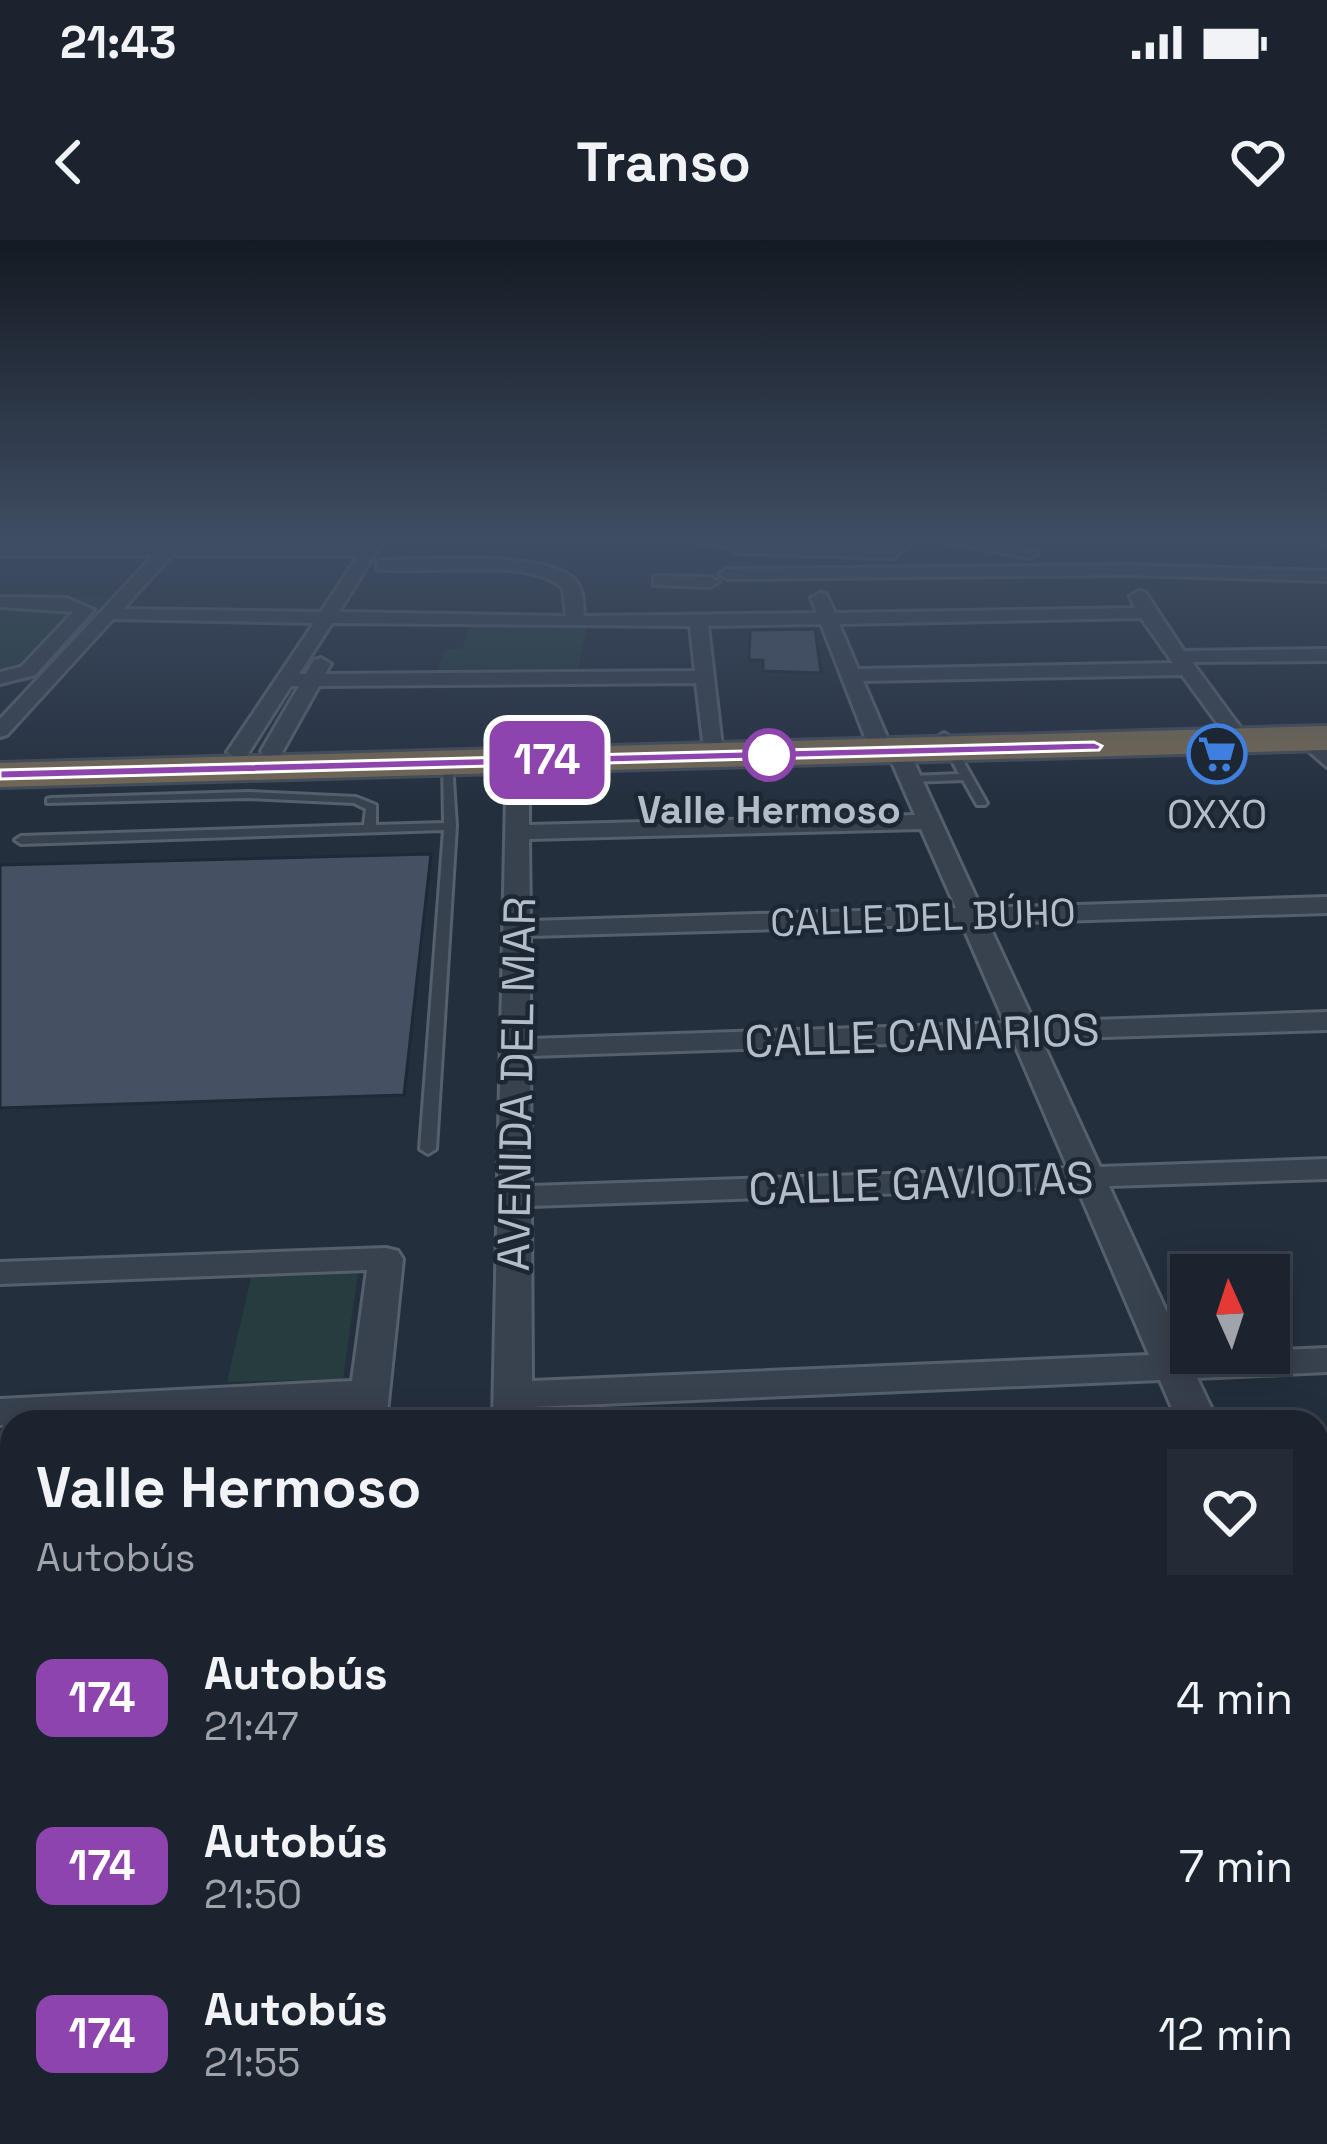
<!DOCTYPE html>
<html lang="es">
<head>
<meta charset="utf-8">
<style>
  :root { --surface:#1b232e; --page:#242b36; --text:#f1f3f6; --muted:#a0a4aa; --line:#39404a }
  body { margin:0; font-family:"Space Grotesk",sans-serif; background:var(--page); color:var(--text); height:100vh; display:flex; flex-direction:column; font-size:45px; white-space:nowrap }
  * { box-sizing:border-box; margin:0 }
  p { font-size:39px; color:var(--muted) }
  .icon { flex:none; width:66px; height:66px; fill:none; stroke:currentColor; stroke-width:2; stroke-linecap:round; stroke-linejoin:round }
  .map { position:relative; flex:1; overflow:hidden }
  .sheet { position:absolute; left:0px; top:1170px; width:1329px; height:735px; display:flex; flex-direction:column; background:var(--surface); border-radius:36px 36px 0 0; box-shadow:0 6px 30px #0003,0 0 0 3px var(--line) }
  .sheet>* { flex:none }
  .badge { padding:0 24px; border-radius:18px; font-size:42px; line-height:78px }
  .needle { width:78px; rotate:357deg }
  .tools { position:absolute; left:1170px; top:1014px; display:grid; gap:24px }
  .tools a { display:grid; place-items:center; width:120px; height:120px; border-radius:0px; background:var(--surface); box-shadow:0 6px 30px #0003,0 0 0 3px var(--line); font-size:60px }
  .map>.badge { position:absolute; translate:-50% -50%; box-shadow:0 0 0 6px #fff }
  .round { display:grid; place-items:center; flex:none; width:126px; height:126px; border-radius:0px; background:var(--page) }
  .head { display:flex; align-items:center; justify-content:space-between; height:204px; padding:0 36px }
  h1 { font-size:57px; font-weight:600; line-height:90px }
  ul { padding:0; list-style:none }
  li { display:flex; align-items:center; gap:36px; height:168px; padding:0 36px }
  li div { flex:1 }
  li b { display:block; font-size:45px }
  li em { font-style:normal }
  li .badge { min-width:132px; font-weight:700; text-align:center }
  .status { display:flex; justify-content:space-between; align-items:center; height:84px; padding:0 60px; background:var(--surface); direction:ltr }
  .status svg { height:33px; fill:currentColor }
  header { display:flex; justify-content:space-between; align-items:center; height:156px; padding:0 36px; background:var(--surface); font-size:54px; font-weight:600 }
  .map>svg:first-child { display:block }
  .green { fill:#263c3f }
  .building { fill:#455162; stroke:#1f2835; stroke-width:3 }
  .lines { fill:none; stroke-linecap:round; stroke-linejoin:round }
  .lane-casing { stroke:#565f6c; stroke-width:6 }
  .street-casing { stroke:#565f6c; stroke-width:6 }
  .highway-casing { stroke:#434c59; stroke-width:6 }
  .lane { fill:#38414e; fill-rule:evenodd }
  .street { fill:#38414e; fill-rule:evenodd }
  .highway { fill:#746855; fill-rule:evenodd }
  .line { fill:#8e44ad; stroke:#fff; stroke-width:3 }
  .stop-dot { fill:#fff; stroke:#8e44ad; stroke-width:6 }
  .labels { text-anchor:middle; stroke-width:9; stroke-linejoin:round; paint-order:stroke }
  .far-stop-label { font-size:39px; font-weight:bold; fill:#b4bcc9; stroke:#1d2633 }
  .far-poi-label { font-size:39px; fill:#b4bcc9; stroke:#1d2633 }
  .far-street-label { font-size:39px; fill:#b4bcc9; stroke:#1d2633 }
  .street-label { font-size:45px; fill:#b4bcc9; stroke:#1d2633 }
</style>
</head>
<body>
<div class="status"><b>21:43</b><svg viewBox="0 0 49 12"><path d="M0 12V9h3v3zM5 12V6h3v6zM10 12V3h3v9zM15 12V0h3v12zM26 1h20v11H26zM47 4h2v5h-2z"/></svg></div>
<header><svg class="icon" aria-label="back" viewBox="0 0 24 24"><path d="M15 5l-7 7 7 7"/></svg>Transo<svg class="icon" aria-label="heart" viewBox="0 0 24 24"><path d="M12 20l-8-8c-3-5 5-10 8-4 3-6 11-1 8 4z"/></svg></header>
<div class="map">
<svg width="1327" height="1904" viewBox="0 0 1327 1904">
  <rect width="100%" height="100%" fill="#242f3e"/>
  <g class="green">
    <polygon points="0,356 112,357 31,442 0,442"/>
    <polygon points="470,386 587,387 577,435 436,433 445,409 462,409"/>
    <polygon points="359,1026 343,1139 227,1142 253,1029"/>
  </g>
  <g class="building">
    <polygon points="815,389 821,433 763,431 763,420 749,420 750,390"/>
    <polygon points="431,614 404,855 0,868 0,625"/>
  </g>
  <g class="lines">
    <defs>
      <g id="lane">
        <polygon points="944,493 949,496 987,563 985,565 977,565 963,540 911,542 905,539 911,536 959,534 939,496"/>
        <polygon points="443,521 452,523 456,586 436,909 428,914 420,909 444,590 21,604 15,600 21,596 364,585 366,569 354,563 248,558 47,563 47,559 51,558 248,552 356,557 376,565 376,585 444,583"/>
      </g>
      <g id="street">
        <path d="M169 299H184L181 306H365L370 299H384L339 372 566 376 563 348C524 315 427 336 377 329V321L383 320C424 320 545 310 574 339 584 349 583 364 584 376L817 373 811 358 820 353 826 354 835 373 1135 368 1130 356 1139 351 1145 352 1184 411 1327 409V421L1192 422 1240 487 1230 493 1223 491 1182 435 863 441 887 497 876 503 865 497 821 384 708 386 722 506 714 507 703 501 696 443 319 446 280 516H264L261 511 299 446H291L246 517 238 518 227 512 314 383 113 379 7 495 0 497V479L154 315H0V305L163 306ZM172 315 358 316 321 372 123 369ZM1141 378 1173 423 858 429 839 384ZM332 383 690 386 695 431 325 434 331 424 321 418 314 420 306 434H299Z"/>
        <polygon points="683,299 890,308 898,299 915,299 894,318 736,313 728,307"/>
        <polygon points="929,299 969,299 1038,313 1030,318"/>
        <polygon points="1316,299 1327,299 1327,306"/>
        <polygon points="1129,325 1327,331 1327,341 1129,335 727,339 719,334 727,329"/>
        <polygon points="660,336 710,337 719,342 710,347 654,345 654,337"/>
        <polygon points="0,357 67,358 94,370 35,435 0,444 0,432 21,427 73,372 0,367"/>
        <path d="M518 500 529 506V585L915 575 887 511 898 505 909 511 981 668 1327 657V673L988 683 1034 782 1327 772V790L1041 799 1100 927 1327 919V939L1109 946 1186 1114 1327 1108V1132L1197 1138 1218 1182H1178L1160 1140 532 1167 533 1182H493L507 506ZM921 589 956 668 530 681 529 599ZM962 684 1005 783 530 799V696ZM1013 800 1068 928 531 946 530 816ZM1077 947 1149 1115 532 1141 531 966Z"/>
        <polygon points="1315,501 1327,507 1327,527 1304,507"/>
        <polygon points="386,1008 398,1011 403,1019 386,1182 346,1182 349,1167 0,1185 0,1159 352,1141 367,1030 0,1044 0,1022"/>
        <rect x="0" y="1333" width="12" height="34"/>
        <polygon points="1327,1339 1327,1373 1317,1374 1317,1340"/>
        <polygon points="12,1425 12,1463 0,1464 0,1426"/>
        <polygon points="1317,1431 1327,1435 1327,1491 1317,1488"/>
        <polygon points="12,1483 12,1566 0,1570 0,1487"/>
        <rect x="1317" y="1604" width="10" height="46"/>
        <rect x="0" y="1672" width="12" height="48"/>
        <rect x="0" y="1741" width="12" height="52"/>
        <rect x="480" y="1893" width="58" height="11"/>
      </g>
      <polygon id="highway" points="1327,486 1327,510 0,547 0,523"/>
    </defs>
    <use href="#lane" class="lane-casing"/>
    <use href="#street" class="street-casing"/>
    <use href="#highway" class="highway-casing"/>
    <use href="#lane" class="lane"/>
    <use href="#street" class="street"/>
    <use href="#highway" class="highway"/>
  </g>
  <linearGradient id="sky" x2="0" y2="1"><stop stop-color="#141a22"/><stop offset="0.53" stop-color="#3f4d63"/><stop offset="1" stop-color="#3f4d63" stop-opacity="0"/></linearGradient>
  <rect width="1327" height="565" fill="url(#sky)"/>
  <polygon class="line" points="1094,502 1102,506 1099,510 0,539 0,530"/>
  <defs>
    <symbol id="supermarket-ring" viewBox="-11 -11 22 22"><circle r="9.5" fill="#1d2633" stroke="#3f7fe0" stroke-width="1.5"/><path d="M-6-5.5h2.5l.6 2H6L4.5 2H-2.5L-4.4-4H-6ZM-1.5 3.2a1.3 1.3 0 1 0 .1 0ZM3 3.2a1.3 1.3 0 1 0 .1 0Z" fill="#3f7fe0"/></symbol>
  </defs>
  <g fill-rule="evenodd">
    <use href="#supermarket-ring" x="1184" y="481" width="66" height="66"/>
  </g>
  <circle class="stop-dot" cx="769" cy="515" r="24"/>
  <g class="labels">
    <g class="far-stop-label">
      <text x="769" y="583">Valle Hermoso</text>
    </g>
    <g class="far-poi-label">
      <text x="1217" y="588">OXXO</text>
    </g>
    <g class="far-street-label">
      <text transform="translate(923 677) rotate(-2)" y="14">CALLE DEL BÚHO</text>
    </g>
    <g class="street-label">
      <text transform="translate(922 795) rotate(-2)" y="16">CALLE CANARIOS</text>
      <text transform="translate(516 844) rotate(-89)" y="16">AVENIDA DEL MAR</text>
      <text transform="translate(921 943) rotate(-2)" y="16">CALLE GAVIOTAS</text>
    </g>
  </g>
</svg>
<div class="tools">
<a><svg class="needle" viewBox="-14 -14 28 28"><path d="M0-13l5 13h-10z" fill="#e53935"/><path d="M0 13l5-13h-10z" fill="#a0a4aa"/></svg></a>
</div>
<b class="badge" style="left:547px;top:520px;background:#8e44ad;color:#fff">174</b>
<section class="sheet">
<div class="head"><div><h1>Valle Hermoso</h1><p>Autobús</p></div><a class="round"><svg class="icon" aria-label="heart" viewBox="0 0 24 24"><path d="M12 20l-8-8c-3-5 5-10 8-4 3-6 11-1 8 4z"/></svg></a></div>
<ul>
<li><span class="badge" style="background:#8e44ad;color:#fff">174</span><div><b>Autobús</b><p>21:47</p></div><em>4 min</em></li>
<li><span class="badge" style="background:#8e44ad;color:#fff">174</span><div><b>Autobús</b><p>21:50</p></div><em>7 min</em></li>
<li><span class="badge" style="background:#8e44ad;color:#fff">174</span><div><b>Autobús</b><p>21:55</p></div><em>12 min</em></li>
</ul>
</section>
</div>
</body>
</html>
